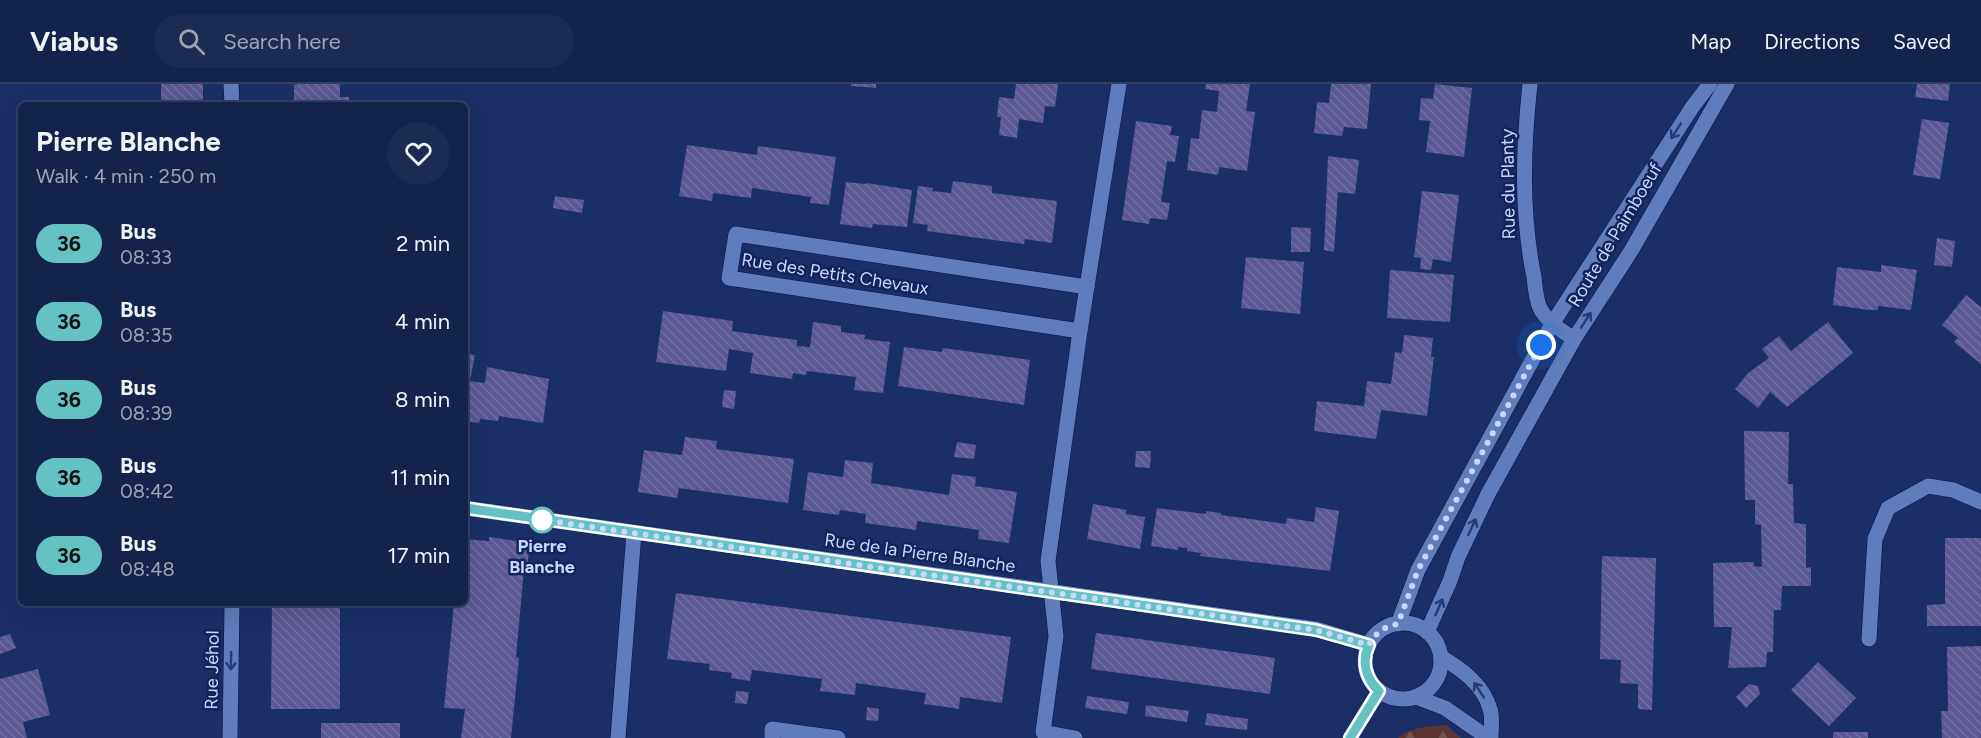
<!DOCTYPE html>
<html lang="en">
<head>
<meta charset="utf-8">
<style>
  :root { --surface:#13234c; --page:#1c2b53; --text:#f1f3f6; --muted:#9da4b5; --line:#324064 }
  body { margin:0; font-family:Figtree,sans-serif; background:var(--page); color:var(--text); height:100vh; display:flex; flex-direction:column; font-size:22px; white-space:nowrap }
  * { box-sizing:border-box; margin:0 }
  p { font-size:20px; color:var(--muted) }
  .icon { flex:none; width:33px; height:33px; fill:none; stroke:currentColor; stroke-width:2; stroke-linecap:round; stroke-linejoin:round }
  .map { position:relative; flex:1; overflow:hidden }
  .panel { position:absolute; left:18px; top:18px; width:450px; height:504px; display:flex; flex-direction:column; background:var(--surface); border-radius:9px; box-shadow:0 6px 24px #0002,0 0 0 2px var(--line) }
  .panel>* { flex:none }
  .badge { padding:0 12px; border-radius:20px; font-size:21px; line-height:39px }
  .you { position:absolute; width:30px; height:30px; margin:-15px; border:4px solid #fff; border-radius:50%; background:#1a73e8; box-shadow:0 0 0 9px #1a73e833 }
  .map>.badge { position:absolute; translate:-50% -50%; box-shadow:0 0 0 3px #fff }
  .round { display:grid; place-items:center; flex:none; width:63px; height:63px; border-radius:32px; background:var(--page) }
  .summary { display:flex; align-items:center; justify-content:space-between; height:102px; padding:0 18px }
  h1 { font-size:28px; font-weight:700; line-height:45px }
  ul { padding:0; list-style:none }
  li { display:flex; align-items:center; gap:18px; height:78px; padding:0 18px }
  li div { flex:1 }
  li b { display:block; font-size:22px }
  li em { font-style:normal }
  li .badge { min-width:66px; font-weight:700; text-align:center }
  header { display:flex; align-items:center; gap:36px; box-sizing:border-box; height:84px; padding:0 30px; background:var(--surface); border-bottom:2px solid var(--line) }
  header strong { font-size:28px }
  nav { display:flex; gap:33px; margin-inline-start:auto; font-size:21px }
  .search { width:420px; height:54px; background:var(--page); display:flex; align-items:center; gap:15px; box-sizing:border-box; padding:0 21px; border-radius:33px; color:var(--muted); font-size:22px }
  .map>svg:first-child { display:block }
  .forest { fill:url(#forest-firs) }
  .building { fill:url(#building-back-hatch) }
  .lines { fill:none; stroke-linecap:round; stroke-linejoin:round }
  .minor-casing { stroke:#041449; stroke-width:16 }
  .tertiary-casing { stroke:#041449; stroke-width:16 }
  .minor { stroke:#607dbb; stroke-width:15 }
  .tertiary { stroke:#607dbb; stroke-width:15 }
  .oneway { stroke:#243b73 }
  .line-casing { stroke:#fff; stroke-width:14 }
  .line { stroke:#65c2c4; stroke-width:9 }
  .walk { stroke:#c9d9fb; stroke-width:6; stroke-dasharray:0 10.8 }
  .stop-dot { fill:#fff; stroke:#65c2c4; stroke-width:3 }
  .labels { text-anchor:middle; stroke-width:5; stroke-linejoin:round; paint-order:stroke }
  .street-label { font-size:18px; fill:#c9d9fb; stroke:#10255b }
  .stop-label { font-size:18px; font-weight:bold; fill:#c9d9fb; stroke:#10255b }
</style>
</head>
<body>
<header>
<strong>Viabus</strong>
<div class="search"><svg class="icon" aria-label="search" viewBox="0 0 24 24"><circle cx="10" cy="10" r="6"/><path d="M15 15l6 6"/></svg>Search here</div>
<nav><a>Map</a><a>Directions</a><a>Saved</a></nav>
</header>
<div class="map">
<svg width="1981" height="654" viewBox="0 0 1981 654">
  <defs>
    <pattern id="forest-firs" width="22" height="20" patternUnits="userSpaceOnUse" patternTransform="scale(1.5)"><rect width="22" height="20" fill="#5c3532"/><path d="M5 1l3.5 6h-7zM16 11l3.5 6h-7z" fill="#725251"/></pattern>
    <pattern id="building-back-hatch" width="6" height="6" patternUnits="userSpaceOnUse" patternTransform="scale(1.5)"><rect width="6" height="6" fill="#5a5792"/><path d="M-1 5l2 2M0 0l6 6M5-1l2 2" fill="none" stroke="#706fa2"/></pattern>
  </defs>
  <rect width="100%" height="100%" fill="#192f66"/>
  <path class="forest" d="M1446 641 1461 654H1398C1411 643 1430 642 1446 641Z"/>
  <g class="building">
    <polygon points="161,0 203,0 203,17 161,18"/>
    <polygon points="298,0 340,0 340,13 349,13 349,21 294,21 294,1"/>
    <polygon points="851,0 876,0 876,4 851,2"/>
    <polygon points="1016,0 1058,0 1055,23 1045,22 1043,39 1019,35 1017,54 999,51 1001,33 997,33 999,13 1014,15"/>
    <polygon points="1206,0 1250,0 1246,27 1255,28 1247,87 1219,83 1218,91 1187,86 1191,54 1199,55 1202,26 1217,28 1219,7 1205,5"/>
    <polygon points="1331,0 1371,0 1367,45 1344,43 1342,52 1314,49 1317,18 1329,19"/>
    <polygon points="1435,0 1472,4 1464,73 1426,68 1430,37 1419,36 1421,14 1433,15"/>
    <polygon points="1917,0 1950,0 1948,17 1915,13"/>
    <rect x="110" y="17" width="47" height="4"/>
    <polygon points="1922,35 1949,39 1940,95 1913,91"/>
    <polygon points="1136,37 1172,42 1170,51 1179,52 1175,78 1167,77 1161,118 1170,119 1167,136 1150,134 1149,140 1122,136"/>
    <polygon points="687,61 757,71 758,62 836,73 829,121 810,119 811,113 752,104 751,114 713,109 712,117 679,112"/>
    <polygon points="1328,72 1359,76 1355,110 1338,108 1334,168 1324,166"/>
    <polygon points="953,97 992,102 992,109 1057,117 1052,159 1025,155 1024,160 927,147 928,141 913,139 918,102 933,104 932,107 951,109"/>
    <polygon points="846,98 865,100 866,99 912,106 907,143 873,140 872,144 840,140"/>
    <polygon points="1422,107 1459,111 1451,178 1433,175 1431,186 1420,185 1421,174 1414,173"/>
    <polygon points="555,112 584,116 582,129 553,124"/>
    <polygon points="1291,143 1311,144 1310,168 1291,168"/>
    <polygon points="1937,154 1955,157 1952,183 1934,181"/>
    <polygon points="1246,173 1304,178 1300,230 1241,224"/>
    <polygon points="1881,181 1917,186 1911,226 1878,222 1878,226 1869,226 1833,221 1837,183 1881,188"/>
    <polygon points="1390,186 1454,191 1450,238 1387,234"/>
    <polygon points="1966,211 1981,223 1981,280 1954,258 1958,254 1942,241"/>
    <polygon points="663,227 733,237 732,247 797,256 797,262 810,263 813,238 841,242 841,248 865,251 864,255 890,258 883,309 854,306 856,293 807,287 806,291 793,289 792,295 750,289 753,269 729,265 726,287 656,278"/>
    <polygon points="1828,238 1853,269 1787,323 1770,308 1758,324 1735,305 1748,289 1769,274 1762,265 1779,252 1791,267"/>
    <polygon points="1404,251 1433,254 1431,273 1434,273 1427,332 1381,326 1376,355 1314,347 1317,317 1364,322 1367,297 1391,300 1395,268 1402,269"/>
    <polygon points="904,263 942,268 943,264 1030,276 1024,321 898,302"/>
    <polygon points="465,269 475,271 470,297 485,299 487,283 549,295 543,339 499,332 498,337 480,335 479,339 465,337"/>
    <polygon points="724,306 736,307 734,325 722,323"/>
    <polygon points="1744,347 1789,348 1788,400 1793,400 1794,439 1806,440 1806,484 1811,483 1811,502 1782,502 1781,526 1774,526 1773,568 1767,568 1766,583 1728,584 1732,543 1714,543 1713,479 1754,478 1754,482 1762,483 1761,441 1755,440 1755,416 1745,416"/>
    <polygon points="685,353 717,357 716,365 794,375 788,419 679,404 677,414 638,408 644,366 682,371"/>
    <polygon points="957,358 976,361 974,375 954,373"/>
    <polygon points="1136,367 1151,367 1150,384 1135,383"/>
    <polygon points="845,376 873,379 871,399 949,411 952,390 976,393 975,402 1017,408 1009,459 978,455 979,446 917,437 916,446 865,439 866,430 840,426 839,431 803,426 808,388 843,393"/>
    <polygon points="1093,420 1127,426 1126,430 1145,433 1140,465 1087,455"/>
    <polygon points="1316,423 1339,427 1330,487 1200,472 1201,469 1187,467 1187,464 1178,463 1178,466 1151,462 1157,424 1206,430 1206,427 1221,429 1221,431 1286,440 1287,434 1314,438"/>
    <polygon points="489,453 530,459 527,485 524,485 516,573 519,574 511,654 461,654 465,625 444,624 454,519 465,519 465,455 489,457"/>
    <polygon points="1945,454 1981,454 1981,542 1927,542 1927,521 1945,520"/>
    <polygon points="1602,472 1656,474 1652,626 1638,625 1638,600 1620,599 1621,576 1600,575"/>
    <polygon points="676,509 1011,553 1002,619 960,613 959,625 939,622 924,620 926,609 856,599 855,611 820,607 822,595 752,586 750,597 731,594 732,589 709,586 710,580 667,575"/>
    <polygon points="272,519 340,519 340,625 271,625"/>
    <polygon points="1096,549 1275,574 1270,610 1091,585"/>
    <polygon points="10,550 16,564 0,570 0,553"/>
    <polygon points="1981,562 1981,654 1942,654 1941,627 1948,627 1947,563"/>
    <polygon points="1818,578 1856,614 1829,642 1791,606"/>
    <polygon points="38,585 50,631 23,638 27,654 0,654 0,595"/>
    <polygon points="1749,600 1758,602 1760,610 1746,624 1736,613"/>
    <polygon points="736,607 749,608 747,620 735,619"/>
    <polygon points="1087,612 1129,618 1127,630 1085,624"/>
    <polygon points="1146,621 1189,627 1187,638 1145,632"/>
    <polygon points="867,623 879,625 878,637 866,636"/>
    <polygon points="1207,629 1248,635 1247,646 1205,641"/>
    <rect x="321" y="639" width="79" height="15"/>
    <rect x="1833" y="648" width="35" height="6"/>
  </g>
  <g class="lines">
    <defs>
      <g id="minor">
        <polyline points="231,0 232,21"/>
        <polyline points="1080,247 729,194 736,150 1087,203"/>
        <polyline points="465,424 1316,545 1369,561"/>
        <polyline points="1869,555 1875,455 1888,424 1928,402 1953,406 1981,418"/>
        <path d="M1441 573C1461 585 1483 600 1490 625 1493 633 1491 645 1491 654"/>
        <polyline points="1416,613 1445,624 1488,654"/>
        <polyline points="230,654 232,519"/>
        <polyline points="618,654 634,449"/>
        <polyline points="772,654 772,645 838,654"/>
        <polyline points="1075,654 1043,648 1056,552 1048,477 1080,247 1119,0"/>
      </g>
      <g id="tertiary">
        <path d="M1530 0C1523 65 1521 129 1534 193 1535 202 1536 216 1540 224 1547 238 1561 246 1574 255"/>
        <circle cx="1403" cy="577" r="38"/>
        <polyline points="1398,540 1418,486 1552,240 1693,22 1710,0"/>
        <polyline points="1427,548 1450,497 1458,473 1488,410 1574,255 1631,167 1727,0"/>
        <polyline points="1350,654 1379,607"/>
      </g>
    </defs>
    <use href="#minor" class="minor-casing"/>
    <use href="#tertiary" class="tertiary-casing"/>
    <use href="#minor" class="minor"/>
    <use href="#tertiary" class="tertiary"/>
  </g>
  <defs><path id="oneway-shaft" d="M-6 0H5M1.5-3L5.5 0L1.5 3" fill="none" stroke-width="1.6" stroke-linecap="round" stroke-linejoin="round" transform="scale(1.5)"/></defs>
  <g class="oneway">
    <use href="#oneway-shaft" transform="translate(1676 47) rotate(123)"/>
    <use href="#oneway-shaft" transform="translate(1586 236) rotate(-57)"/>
    <use href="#oneway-shaft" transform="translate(1472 443) rotate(-65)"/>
    <use href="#oneway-shaft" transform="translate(1439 523) rotate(-66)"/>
    <use href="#oneway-shaft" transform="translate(231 577) rotate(91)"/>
    <use href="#oneway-shaft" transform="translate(1479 606) rotate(-123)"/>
  </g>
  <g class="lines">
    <defs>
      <path id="line" d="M465 424 1316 546 1369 561C1361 578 1366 595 1379 607L1350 654"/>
    </defs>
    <use href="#line" class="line-casing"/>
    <use href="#line" class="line"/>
    <path class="walk" d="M542 436 535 435 1316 546 1369 561C1375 549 1385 542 1398 540L1418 486 1541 261"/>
  </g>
  <circle class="stop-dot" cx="542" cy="436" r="12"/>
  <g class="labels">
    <g class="street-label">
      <text transform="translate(1508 100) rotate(-91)" y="6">Rue du Planty</text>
      <text transform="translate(1615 151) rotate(-59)" y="6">Route de Paimboeuf</text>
      <text transform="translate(835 190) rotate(9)" y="6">Rue des Petits Chevaux</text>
      <text transform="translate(920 469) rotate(8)" y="6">Rue de la Pierre Blanche</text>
      <text transform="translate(212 586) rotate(-89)" y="6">Rue Jéhol</text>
    </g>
    <g class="stop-label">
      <text x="542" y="468">Pierre<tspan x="542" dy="21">Blanche</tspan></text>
    </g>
  </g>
</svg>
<div class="you" style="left:1541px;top:261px"></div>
<section class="panel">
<div class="summary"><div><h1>Pierre Blanche</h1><p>Walk · 4 min · 250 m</p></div><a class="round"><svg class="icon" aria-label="heart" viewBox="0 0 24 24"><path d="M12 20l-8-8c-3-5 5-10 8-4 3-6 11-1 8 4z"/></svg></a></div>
<ul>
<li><span class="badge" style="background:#65c2c4;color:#111">36</span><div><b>Bus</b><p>08:33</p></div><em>2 min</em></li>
<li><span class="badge" style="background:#65c2c4;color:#111">36</span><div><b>Bus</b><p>08:35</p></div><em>4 min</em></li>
<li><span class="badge" style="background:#65c2c4;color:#111">36</span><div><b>Bus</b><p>08:39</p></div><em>8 min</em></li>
<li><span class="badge" style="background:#65c2c4;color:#111">36</span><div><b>Bus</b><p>08:42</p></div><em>11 min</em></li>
<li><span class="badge" style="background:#65c2c4;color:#111">36</span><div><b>Bus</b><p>08:48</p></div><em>17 min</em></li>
</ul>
</section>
</div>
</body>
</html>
